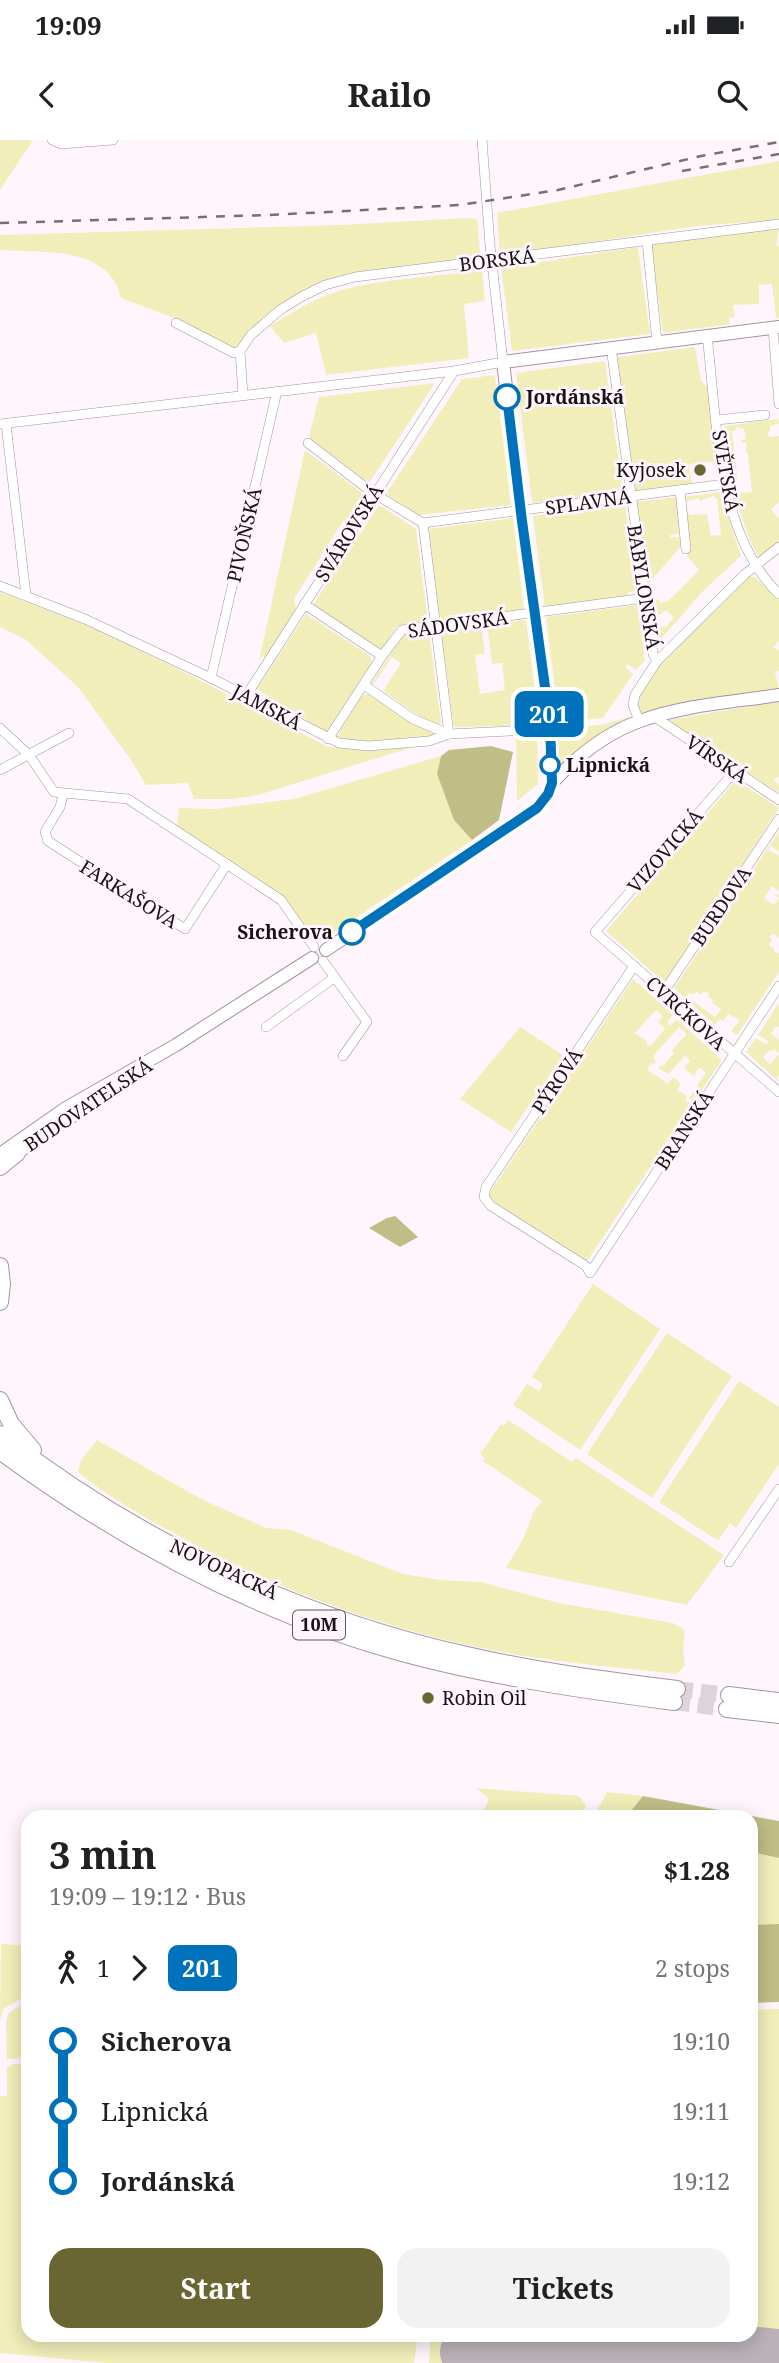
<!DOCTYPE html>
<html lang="en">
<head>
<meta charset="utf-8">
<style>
  :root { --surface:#fff; --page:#f2f2f2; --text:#202124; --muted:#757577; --accent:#6a6632 }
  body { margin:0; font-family:"Noto Serif",serif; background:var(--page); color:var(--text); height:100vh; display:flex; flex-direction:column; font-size:26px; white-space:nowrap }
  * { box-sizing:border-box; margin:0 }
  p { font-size:23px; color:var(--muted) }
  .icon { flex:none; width:38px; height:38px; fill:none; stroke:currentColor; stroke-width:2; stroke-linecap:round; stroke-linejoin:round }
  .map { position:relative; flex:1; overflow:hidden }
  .drawer { position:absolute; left:21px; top:1670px; width:737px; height:532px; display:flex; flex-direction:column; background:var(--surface); border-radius:21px; box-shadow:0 4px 18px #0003 }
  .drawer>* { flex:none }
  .badge { padding:0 14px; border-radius:10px; font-size:24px; line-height:46px }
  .map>.badge { position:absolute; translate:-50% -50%; box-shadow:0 0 0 4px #fff }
  .legs { display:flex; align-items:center; gap:10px; height:77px; padding:0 28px; font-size:23px }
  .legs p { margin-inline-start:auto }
  .summary { display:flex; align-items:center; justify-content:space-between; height:119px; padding:0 28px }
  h1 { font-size:38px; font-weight:700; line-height:52px }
  .primary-button { display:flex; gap:14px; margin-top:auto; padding:14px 28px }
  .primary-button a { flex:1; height:80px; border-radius:21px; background:var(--accent); color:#fff; font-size:28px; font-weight:700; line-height:80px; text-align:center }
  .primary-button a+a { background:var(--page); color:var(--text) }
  ul { padding:0 28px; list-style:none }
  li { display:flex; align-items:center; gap:24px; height:70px; font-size:26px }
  li i { display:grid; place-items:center; width:10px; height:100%; margin:0 9px; background:currentColor }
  li i::after { content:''; width:18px; height:18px; margin:-9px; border:5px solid; border-radius:50%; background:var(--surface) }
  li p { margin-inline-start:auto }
  li:first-child i { background:linear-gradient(#0000 50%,currentColor 0) }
  li:last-child i { background:linear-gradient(currentColor 50%,#0000 0) }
  .status { display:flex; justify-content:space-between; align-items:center; height:49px; padding:0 35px; background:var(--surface); direction:ltr }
  .status svg { height:19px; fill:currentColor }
  header { display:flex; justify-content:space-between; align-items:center; height:91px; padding:0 28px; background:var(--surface); font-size:32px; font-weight:700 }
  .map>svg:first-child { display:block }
  .green { fill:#f1eeb9; fill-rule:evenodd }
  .forest { fill:#c1bd86 }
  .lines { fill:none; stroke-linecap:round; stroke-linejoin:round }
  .runway { stroke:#bab2b8; stroke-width:54 }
  .highway-tunnel { stroke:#dcd4da; stroke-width:16; stroke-dasharray:16 8; stroke-linecap:butt }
  .street-casing { stroke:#a493a0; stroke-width:10 }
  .secondary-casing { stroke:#a493a0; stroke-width:14 }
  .highway-casing { stroke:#a493a0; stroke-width:18 }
  .street { stroke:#fff; stroke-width:9 }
  .secondary { stroke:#fff; stroke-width:12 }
  .highway { stroke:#fff; stroke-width:16 }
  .rail { stroke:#766f74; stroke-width:2.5; stroke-dasharray:9 9; stroke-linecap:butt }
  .line-1-casing { stroke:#fff; stroke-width:16 }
  .line-1 { stroke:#0072bc; stroke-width:10 }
  .stop-1-dot { fill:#fff; stroke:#0072bc; stroke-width:3.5 }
  .poi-dot { fill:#6a6632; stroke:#fef6fc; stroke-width:2.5 }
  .labels { text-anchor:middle; stroke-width:6; stroke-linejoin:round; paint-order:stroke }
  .shield { fill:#fef6fc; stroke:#5e575c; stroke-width:2 }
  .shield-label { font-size:18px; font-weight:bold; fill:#191317 }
  .street-label { font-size:19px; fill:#191317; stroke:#fef6fc }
  .stop-label { font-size:19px; font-weight:bold; fill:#191317; stroke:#fef6fc; text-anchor:start }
  .poi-label { font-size:19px; fill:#191317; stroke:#fef6fc; text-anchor:end }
</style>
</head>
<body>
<div class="status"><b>19:09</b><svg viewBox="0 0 49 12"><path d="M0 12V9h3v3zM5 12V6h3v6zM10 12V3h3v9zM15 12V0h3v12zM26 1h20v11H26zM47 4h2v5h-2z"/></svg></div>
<header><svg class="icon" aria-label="back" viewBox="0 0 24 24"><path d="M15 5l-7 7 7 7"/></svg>Railo<svg class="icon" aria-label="search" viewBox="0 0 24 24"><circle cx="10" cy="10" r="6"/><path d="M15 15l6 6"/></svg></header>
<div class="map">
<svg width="779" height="2223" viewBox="0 0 779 2223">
  <rect width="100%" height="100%" fill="#fef6fc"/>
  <g class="green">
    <polygon points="0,0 33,0 0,50"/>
    <polygon points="779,21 779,80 697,86 500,116 497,73"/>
    <path d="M466 78 477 79 480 111 471 120 318 144 290 158 264 176 234 209 174 178 121 158C109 105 42 113 0 110V95L340 85Z"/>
    <polygon points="779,89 776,106 779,106 779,178 776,178 772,144 759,145 759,164 733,165 735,177 729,178 730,184 663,193 651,105 705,97 708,95"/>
    <polygon points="638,107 650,194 512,211 501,128"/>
    <path d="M482 130 485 161 464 164 469 218 326 235 316 193 284 203 270 186C288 175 307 163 327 155 369 139 435 137 482 130Z"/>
    <polygon points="695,207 701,241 709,248 717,321 689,324 692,345 635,353 632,351 617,226 618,217"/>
    <polygon points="605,221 623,352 532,363 516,233"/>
    <polygon points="495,235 511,365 418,375 386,354 462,239"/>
    <polygon points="435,243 369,343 309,297 319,257"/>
    <path d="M778 279 779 284 770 286V291L768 292 769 297 779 296V362L771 369 779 379V403L759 418C736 377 731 332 725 286ZM736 287 744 289 746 299 741 300V302H746L747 309 745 310 748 314 752 352 739 353 732 291 737 290Z"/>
    <polygon points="305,310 365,355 348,382 343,381 294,459 297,471 266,517 263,515 259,521"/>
    <path d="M720 352 741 416 702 452 662 498H655L653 489 667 486 674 477 666 470 660 475H652L649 460 653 456 662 463 665 461 667 462 699 430 687 416 690 404 684 357ZM713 356 717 359 721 395 711 396 707 374 689 375 685 362 699 358 700 361Z"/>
    <polygon points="676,357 680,393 670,395 671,398 680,397 681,406 650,442 646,441 636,362"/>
    <polygon points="625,363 636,451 628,452 629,456 545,468 533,376"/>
    <polygon points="379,365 416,389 428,482 397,486 382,510 313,465"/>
    <polygon points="513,378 524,470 439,482 429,389"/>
    <path d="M749 436 756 438 779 460V500L773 508 779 510V531L775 532 779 548 659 569 654 574 643 575C640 570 637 566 637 560 642 533 725 459 749 436Z"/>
    <polygon points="0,452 89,486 174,527 328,607 370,610 413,607 258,655 232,659 194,659 188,643 146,645 131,620 78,547 25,499 0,487"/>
    <polygon points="638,465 645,520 636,530 628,524 625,527 633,534 603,578 571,581 570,570 558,573 546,477"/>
    <polygon points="306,474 370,516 372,523 327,593 257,549"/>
    <polygon points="526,480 539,585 454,587 441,491 481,486 485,514 475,515 480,554 505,550 502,523 492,524 487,485"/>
    <polygon points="429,491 441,583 434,586 383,551 401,523 392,517 373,545 371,544 400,499 405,495"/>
    <polygon points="368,554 433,592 432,597 366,603 336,598 361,556"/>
    <polygon points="779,561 779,636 774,640 779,645 779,653 673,585 670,580"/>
    <polygon points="629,577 629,583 563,624 558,622 556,591 605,584"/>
    <polygon points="516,596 537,596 538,644 517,661"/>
    <polygon points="441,616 437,634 454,680 472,700 336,791 317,801 284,758 177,686 179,668 215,669 294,659"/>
    <polygon points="736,640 779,668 665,843 606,791"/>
    <polygon points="779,691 779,712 771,706 768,710 779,716 779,751 772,746 764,758 774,765 779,758 774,755 779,754 779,798 773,794 769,797 772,799 769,805 774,809 774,812 779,813 779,832 737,895 731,891 740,880 728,874 723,881 720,879 715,885 689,862 691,859 715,877 721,869 712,863 713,860 708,857 709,854 705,851 700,855 697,851 694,855 689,853 686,859 674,848"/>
    <path d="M633 839 673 875 667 882 670 886 677 879 722 920 587 1121 487 1057ZM656 870 663 876 658 882 665 889 650 906 646 903 647 901 635 893ZM679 887 687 894 672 910 674 913 663 926 661 925 658 928 668 934 663 940 647 930 651 923 654 925 656 921 653 918 656 913ZM685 916 690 921 684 928 694 936 699 928 706 932 689 958 693 961 691 964 685 960 687 956 677 950 681 944 674 937 668 944 663 940Z"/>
    <polygon points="779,863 779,887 776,886 771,894 779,900 779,913 774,909 771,912 769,910 763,918 770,924 779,914 779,935 777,938 779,942 746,912 756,898 767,905 768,901 758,895"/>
    <polygon points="520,887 563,915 511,992 460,959"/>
    <polygon points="593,1144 660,1189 580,1310 513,1265 527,1244 539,1251 543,1244 532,1237"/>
    <polygon points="667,1193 732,1236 652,1358 587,1314"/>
    <polygon points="739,1241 779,1267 779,1324 736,1388 730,1383 718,1401 659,1362"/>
    <polygon points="508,1280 572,1322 576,1318 724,1415 687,1465 506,1428 523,1399 534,1371 542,1361 483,1321 485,1318 480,1314 501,1284 504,1286"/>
    <path d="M97 1300 203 1360 266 1388 291 1390 403 1434 441 1440 481 1442 559 1463 673 1483 685 1490 683 1510 685 1525 677 1534C619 1527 559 1523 502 1512 389 1491 277 1450 177 1395 143 1376 107 1357 78 1332L81 1320Z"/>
    <polygon points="476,1648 579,1656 586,1666 580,1676 475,1676 485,1668 489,1659"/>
    <polygon points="607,1652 643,1656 627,1676 594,1676"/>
    <polygon points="751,1712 779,1718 779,1784 751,1785"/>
    <polygon points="1,1804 28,1806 28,1858 22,1858 4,1868 0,1880"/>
    <polygon points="22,1864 28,1864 28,1918 7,1919 6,1883 8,1874"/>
    <polygon points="779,1869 779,2223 429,2223 431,2195 751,2194 751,1980 756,1980 758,1951 751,1950 751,1870"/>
    <polygon points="28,1923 28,2194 418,2195 414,2223 106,2223 0,2213 0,1956 7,1956 7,1928 13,1924"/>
  </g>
  <g class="forest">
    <polygon points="491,606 513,612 499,680 472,700 454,680 437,634 441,616 449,610"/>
    <polygon points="395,1076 418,1097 400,1107 369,1088 387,1078"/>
    <polygon points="643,1656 779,1681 779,1718 751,1712 751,1676 627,1676"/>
    <polygon points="779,1784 779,1862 751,1863 751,1785"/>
  </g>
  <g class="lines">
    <g class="runway">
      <polyline points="544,2194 779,2216"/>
      <polyline points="467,2212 584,2223"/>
    </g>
    <g class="highway-tunnel">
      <polyline points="677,1549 729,1555"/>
      <polyline points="674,1562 727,1569"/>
    </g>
    <defs>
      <g id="street">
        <polyline points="52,0 61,4 113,0"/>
        <polyline points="647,101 657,202"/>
        <polyline points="176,183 234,213 240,211"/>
        <polyline points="773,188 779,264"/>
        <path d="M707 195C717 278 716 394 779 454"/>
        <polyline points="611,207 653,514 657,521"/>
        <polyline points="243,255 240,211 251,195 280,170 301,157 325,145 355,137 779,84"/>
        <polyline points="717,280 765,275"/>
        <polyline points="0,284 454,231 503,222 490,105 482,0"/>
        <polyline points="6,284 26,455"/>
        <polyline points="308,303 373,353 423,383 725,344"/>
        <polyline points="680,350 686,409"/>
        <polyline points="423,383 449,594"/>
        <polyline points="0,446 85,479 211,538 339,603 368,606 429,601 449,594 550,589"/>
        <polyline points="304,464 382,516"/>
        <polyline points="211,538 277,251"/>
        <polyline points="364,545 413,579 449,594"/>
        <polyline points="246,556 454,231"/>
        <polyline points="655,577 779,660"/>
        <polyline points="639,581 633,565 635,555 657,521 745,434 779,407"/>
        <polyline points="0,588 29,615 54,652 128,659 281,760 314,807"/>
        <polyline points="328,599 382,516 402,490 645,458"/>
        <polyline points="0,630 69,593"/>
        <polyline points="735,631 595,792 779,952"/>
        <polyline points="63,655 60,667 45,692 48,701 185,789 227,724"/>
        <polyline points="323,821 367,882 343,916"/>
        <polyline points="634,826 486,1047 484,1057 491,1066 586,1126 590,1133 779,846"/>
        <polyline points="663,853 779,679"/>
        <polyline points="266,887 334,838"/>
        <polyline points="729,1422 779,1349"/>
      </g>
      <g id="secondary">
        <path d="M552 643C576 617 606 593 640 581 684 565 733 562 779 555"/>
        <polyline points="326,810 537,668 548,654 552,643 550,583 522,381 503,222 779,187"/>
        <polyline points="0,1014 66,968 176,905 312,818"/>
        <polyline points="11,1017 130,938"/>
      </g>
      <g id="highway">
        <polyline points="0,1027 17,1013"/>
        <polyline points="0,1126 2,1144 0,1162"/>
        <polyline points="0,1260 11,1284 33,1310"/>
        <path d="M0 1294C136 1400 299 1478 467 1515 536 1531 606 1540 677 1549"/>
        <path d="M0 1311C121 1400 256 1473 402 1513 491 1537 582 1550 674 1562"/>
        <polyline points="729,1555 779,1561"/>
        <polyline points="727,1569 779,1575"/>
      </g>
    </defs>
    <use href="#street" class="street-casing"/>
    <use href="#secondary" class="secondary-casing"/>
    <use href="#highway" class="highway-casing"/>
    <use href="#street" class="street"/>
    <use href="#secondary" class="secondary"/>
    <use href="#highway" class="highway"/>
    <g class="rail">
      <polyline points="682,31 779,14"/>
      <polyline points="0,83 270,75 460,65 558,50 701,16 779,2"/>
    </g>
  </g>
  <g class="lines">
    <defs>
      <polyline id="line-1" points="352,792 537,668 548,654 552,643 550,583 522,381 507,257"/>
    </defs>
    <use href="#line-1" class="line-1-casing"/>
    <use href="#line-1" class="line-1"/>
  </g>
  <g class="stop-1-dot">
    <circle cx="507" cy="257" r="12"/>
    <circle cx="550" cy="625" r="9"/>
    <circle cx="352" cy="792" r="12"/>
  </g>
  <g class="poi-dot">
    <circle cx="700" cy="330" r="7"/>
    <circle cx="428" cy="1558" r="7"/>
  </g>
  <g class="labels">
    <rect class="shield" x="293" y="1470.5" width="52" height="29" rx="5"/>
    <g class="shield-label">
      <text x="319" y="1491">10M</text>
    </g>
    <g class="street-label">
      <text transform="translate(497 120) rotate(-7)" y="7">BORSKÁ</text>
      <text transform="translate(726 331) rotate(80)" y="7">SVĚTSKÁ</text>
      <text transform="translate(588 362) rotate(-8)" y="7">SPLAVNÁ</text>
      <text transform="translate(349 393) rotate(-58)" y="7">SVÁROVSKÁ</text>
      <text transform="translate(244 395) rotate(-77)" y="7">PIVOŇSKÁ</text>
      <text transform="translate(644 447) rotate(81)" y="7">BABYLONSKÁ</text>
      <text transform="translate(458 484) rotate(-8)" y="7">SÁDOVSKÁ</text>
      <text transform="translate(267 567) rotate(28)" y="7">JAMSKÁ</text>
      <text transform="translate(717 619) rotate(34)" y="7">VÍRSKÁ</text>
      <text transform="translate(665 711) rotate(-49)" y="7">VIZOVICKÁ</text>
      <text transform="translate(129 754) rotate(32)" y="7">FARKAŠOVA</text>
      <text transform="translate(721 766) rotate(-56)" y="7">BURDOVA</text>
      <text transform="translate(686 873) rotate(42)" y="7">CVRČKOVA</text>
      <text transform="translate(557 941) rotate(-56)" y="7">PÝROVÁ</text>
      <text transform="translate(88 965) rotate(-34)" y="7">BUDOVATELSKÁ</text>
      <text transform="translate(684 990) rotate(-57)" y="7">BRANSKÁ</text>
      <text transform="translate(224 1429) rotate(25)" y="7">NOVOPACKÁ</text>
    </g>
    <g class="stop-label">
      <text x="526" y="264">Jordánská</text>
      <text x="566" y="632">Lipnická</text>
      <text x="333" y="799" text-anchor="end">Sicherova</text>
    </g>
    <g class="poi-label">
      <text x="686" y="337">Kyjosek</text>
      <text x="442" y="1565" text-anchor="start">Robin Oil</text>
    </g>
  </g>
</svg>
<b class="badge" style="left:549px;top:574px;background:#0072bc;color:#fff">201</b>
<section class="drawer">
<div class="summary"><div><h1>3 min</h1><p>19:09 – 19:12 · Bus</p></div><b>$1.28</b></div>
<div class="legs"><svg class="icon" aria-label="walk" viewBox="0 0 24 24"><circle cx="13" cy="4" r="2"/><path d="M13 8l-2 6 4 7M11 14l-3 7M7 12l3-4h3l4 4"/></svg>1<svg class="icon" aria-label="forward" viewBox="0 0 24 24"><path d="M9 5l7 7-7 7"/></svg><b class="badge" style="background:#0072bc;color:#fff">201</b><p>2 stops</p></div>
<ul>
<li><i style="color:#0072bc"></i><b>Sicherova</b><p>19:10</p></li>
<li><i style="color:#0072bc"></i><span>Lipnická</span><p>19:11</p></li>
<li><i style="color:#0072bc"></i><b>Jordánská</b><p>19:12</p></li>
</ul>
<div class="primary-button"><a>Start</a><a>Tickets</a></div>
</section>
</div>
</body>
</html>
